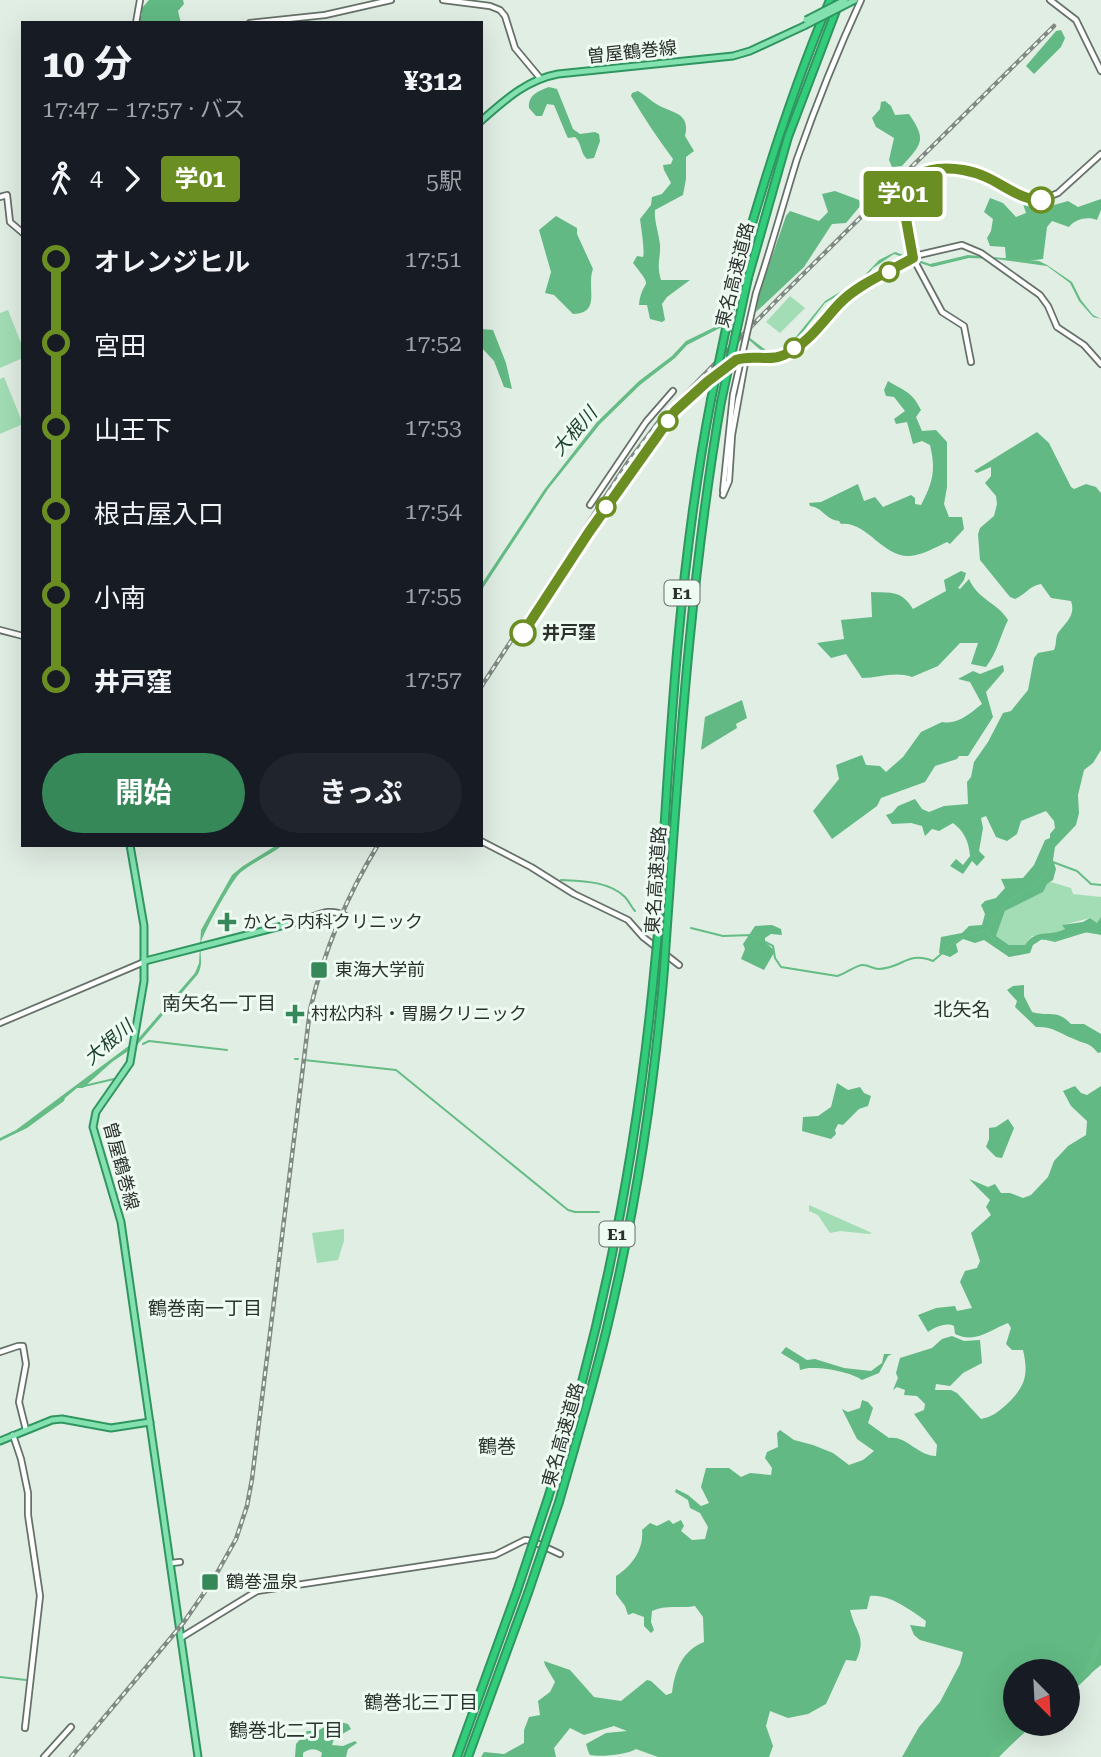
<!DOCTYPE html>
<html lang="ja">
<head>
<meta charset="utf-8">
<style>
  :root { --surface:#171b24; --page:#20242c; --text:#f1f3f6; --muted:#9ea1a6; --accent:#378858 }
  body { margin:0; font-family:"Roboto Serif","Noto Sans JP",serif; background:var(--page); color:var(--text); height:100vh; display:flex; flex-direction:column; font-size:26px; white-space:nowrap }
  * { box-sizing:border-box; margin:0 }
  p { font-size:23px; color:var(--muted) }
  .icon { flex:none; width:38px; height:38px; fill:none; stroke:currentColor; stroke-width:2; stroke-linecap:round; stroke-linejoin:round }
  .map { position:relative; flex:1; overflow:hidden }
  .drawer { position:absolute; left:21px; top:21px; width:462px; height:826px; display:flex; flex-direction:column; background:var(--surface); border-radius:0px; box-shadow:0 7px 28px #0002 }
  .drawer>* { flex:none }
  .badge { padding:0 14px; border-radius:5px; font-size:24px; line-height:46px }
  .needle { width:46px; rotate:156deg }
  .controls { position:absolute; left:1003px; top:1659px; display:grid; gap:14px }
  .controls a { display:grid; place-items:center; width:77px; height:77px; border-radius:50%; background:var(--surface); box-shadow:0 7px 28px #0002; font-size:35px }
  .map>.badge { position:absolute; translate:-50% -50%; box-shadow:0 0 0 4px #fff }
  .legs { display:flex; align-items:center; gap:10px; height:77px; padding:0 21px; font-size:23px }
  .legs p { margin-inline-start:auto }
  .overview { display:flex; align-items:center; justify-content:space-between; height:119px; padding:0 21px }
  h1 { font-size:38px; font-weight:700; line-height:52px }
  .primary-button { display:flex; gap:14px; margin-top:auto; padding:14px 21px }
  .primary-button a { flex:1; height:80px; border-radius:42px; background:var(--accent); color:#fff; font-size:28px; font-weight:700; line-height:80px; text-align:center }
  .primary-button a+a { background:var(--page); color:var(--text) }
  ul { padding:0 21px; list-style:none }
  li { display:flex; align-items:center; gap:24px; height:84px; font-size:26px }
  li i { display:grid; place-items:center; width:10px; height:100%; margin:0 9px; background:currentColor }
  li i::after { content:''; width:18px; height:18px; margin:-9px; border:5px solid; border-radius:50%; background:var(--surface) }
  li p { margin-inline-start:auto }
  li:first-child i { background:linear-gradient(#0000 50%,currentColor 0) }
  li:last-child i { background:linear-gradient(currentColor 50%,#0000 0) }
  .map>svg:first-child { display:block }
  .green { fill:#a2ddb5 }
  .forest { fill:#62b983 }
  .water { fill:#65bc85 }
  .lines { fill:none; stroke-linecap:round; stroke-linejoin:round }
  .stream { stroke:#65bc85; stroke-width:2 }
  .river { stroke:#65bc85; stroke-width:7 }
  .minor-casing { stroke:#667169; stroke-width:8 }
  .major-casing { stroke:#309660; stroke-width:9 }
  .highway-casing { stroke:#309660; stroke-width:10 }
  .minor { stroke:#fff; stroke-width:4.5 }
  .major { stroke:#83e1b0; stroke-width:5 }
  .highway { stroke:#31cd7b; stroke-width:6 }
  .rail-casing { stroke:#818983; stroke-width:4.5 }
  .rail { stroke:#eefbf2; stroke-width:2; stroke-dasharray:5; stroke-linecap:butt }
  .minor-bridge-casing { stroke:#667169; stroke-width:8; stroke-linecap:butt }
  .major-bridge-casing { stroke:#309660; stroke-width:9; stroke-linecap:butt }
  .highway-bridge-casing { stroke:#309660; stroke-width:10; stroke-linecap:butt }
  .minor-bridge { stroke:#fff; stroke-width:4.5 }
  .major-bridge { stroke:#83e1b0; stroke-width:5 }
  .highway-bridge { stroke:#31cd7b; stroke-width:6 }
  .line-1-casing { stroke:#fff; stroke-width:16 }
  .line-1 { stroke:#6b8e23; stroke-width:10 }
  .stop-1-dot { fill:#fff; stroke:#6b8e23; stroke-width:3.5 }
  .poi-dot { fill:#378858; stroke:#eefbf2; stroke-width:2.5 }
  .labels { text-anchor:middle; stroke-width:6; stroke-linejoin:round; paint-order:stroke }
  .shield { fill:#eefbf2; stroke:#676e69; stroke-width:2 }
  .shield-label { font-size:16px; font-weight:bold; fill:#2d312e }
  .street-label { font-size:18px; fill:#2d312e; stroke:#eefbf2 }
  .stop-label { font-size:18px; font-weight:bold; fill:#2d312e; stroke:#eefbf2; text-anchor:start }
  .poi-label { font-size:18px; fill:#2d312e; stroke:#eefbf2; text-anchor:start }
  .water-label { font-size:19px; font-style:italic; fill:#1a3f28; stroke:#eefbf2 }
  .neighbourhood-label { font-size:19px; fill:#2b352e; stroke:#eefbf2 }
</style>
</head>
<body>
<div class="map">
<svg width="1101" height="1757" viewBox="0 0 1101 1757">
  <rect width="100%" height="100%" fill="#e1eee4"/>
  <g class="green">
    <polygon points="790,296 805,308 780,333 766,322"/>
    <polygon points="8,310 23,348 23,358 0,368 0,313"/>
    <polygon points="4,377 23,424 0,434 0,379"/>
    <polygon points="1051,882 1071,888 1073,894 1101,897 1101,917 1097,923 1090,918 1063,925 1065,929 1054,935 1032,936 1025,945 1009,945 996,936 1005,911 1042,892 1046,884"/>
    <polygon points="809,1205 872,1233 869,1234 840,1231 830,1233 818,1215 809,1211"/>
    <polygon points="344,1229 344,1241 338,1260 317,1263 312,1233"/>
  </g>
  <g class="forest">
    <polygon points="149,0 183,0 184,4 178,11 181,23 141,23 139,18 142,15 142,8"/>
    <polygon points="1061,30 1065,38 1061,47 1034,74 1026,66 1056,31"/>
    <path d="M549 87 557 89 573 129 580 134 595 132 599 134 600 141 594 158 587 159C580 153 582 143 575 137L568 138 566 134 554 105 547 104 542 116H536L529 108C528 95 538 91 549 87Z"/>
    <path d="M638 91C645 95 651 101 658 105 671 113 691 112 685 136L694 151 686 157V179L683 195 655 210C654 222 659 233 660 245 661 257 656 264 661 280H690L667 297 662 304 665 320 662 322 650 319 647 305H639C642 276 656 292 633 263L637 256 643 257C645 251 641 227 640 219L651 205 652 197 662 194 671 183 664 170 663 165 671 164 673 159C658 139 644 118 631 96L632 93Z"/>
    <path d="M885 101 891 106 895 115 909 114C927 140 922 144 902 166L892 167 889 160 894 138 876 127 872 118 880 109 881 102Z"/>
    <polygon points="835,191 859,200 861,205 846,223 832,224 804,267 756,312 759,294 786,216 790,211 819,221 828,212 822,194"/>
    <path d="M990 198 1003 203 1016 217 1026 213 1021 198 1033 202H1046L1047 207 1068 201 1078 207 1101 199V210L1097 220C1088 216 1075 219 1069 227L1052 221 1047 227 1043 259 1027 261 1006 259 1005 247 990 246 987 238 991 231 993 219 984 212Z"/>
    <path d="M556 216 577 228V234L593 269C586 288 602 313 573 314L554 295 545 293 551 272 539 230Z"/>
    <polygon points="481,329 493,330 506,363 512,389 504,387 494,361 481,347"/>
    <path d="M888 381C905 392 911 390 921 410L916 417 922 431 936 430 947 442V487L944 504 949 517H962L964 529 950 544 947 542C936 547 923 555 910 556 883 558 867 521 841 524L839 521C824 519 824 508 810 506L809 503 821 502 858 484 864 501 875 497 883 507 911 495 915 498V504L921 505C933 482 936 470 930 445L922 441 913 444 907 422 896 424 894 419 905 411 894 397 886 396 884 390Z"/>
    <path d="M1037 432 1049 443 1071 487 1074 489 1086 484 1096 487 1101 493V750L1093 763 1084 770 1078 795 1079 813 1076 825 1055 847 1053 860 1056 869 1053 880 1047 884 1043 892 1005 911 996 936 1009 945H1025C1038 927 1047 938 1065 929L1062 925 1083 922 1090 918 1097 923 1101 917V935L1087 932 1055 942 1042 939 1033 945 1030 953 1009 957 984 940 975 943 963 939 956 944 958 952 950 957 939 953 941 937 962 933 969 926 982 925 985 914 981 905 985 901 996 898 1005 888 1001 879 1023 878 1034 865 1045 840 1050 838V834L1055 828 1054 821 1046 811 1021 821 1017 834 1007 841 996 837 986 816 981 818 983 828 979 851 985 857 977 866 972 861 963 874 950 866 956 859 963 865 970 856C969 842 964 831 953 823L939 831 932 829 925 836 922 826 911 823 892 824 886 815 892 813 898 806 915 799 922 809 929 812 944 806 968 804 967 782 971 777 974 762 988 742 1003 713 1011 711 1028 690 1034 658 1038 653 1054 650C1057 644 1055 638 1058 633 1066 622 1076 615 1071 601L1051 598 1041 584C1029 586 1025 595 1015 599L1010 597 980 560 978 534 980 528 994 516 997 504 996 496 985 483 991 476V467L977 473 974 471Z"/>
    <path d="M961 571 966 573 964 580 958 588 960 589 969 579C978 600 997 602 1008 620 1000 636 997 653 986 667L971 664 978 643H960L938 666 912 677C894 671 880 678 862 678L846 654 831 658 817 643 844 639 841 620 872 617 871 592C892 593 901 590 913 609L946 591 944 580Z"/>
    <path d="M1003 665 1004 671 986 692 993 717 968 756H959L957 759 935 766 925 782 881 798 877 806 832 839 813 811 839 779 836 765 862 755 866 765 880 766 886 772 903 757 921 732 942 722C958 725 969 714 982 704L970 682 958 679 973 671 980 674Z"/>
    <polygon points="742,700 747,718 736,724 737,728 701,750 705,717"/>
    <polygon points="772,925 781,929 782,935 771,934 765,938 765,942 775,951 764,970 741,959 745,949 743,944 755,926"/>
    <path d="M1013 986 1024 985V996L1032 1012C1050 1017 1057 1009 1071 1024H1084L1101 1034V1052L1098 1053C1088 1041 1086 1045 1074 1039 1059 1033 1052 1026 1036 1027L1015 1007 1017 1001 1007 990Z"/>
    <polygon points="837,1083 848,1090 860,1087 864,1093 871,1096 868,1106 859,1109 843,1125 838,1124 835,1130 836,1134 831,1139 802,1131 803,1117 818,1116 831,1107"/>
    <path d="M1075 1086 1081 1093 1087 1095 1101 1086V1665L1068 1692V1671H1015V1724H1032L999 1757H902L919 1727 940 1702 960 1664 963 1652 920 1640 914 1635 910 1625 925 1627 926 1621C910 1610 890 1594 870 1596L867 1609 850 1610C856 1634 867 1637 856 1661L846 1660 826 1704 808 1714 788 1718 770 1711 766 1726 773 1746 769 1757H658L636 1749C627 1755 600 1757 590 1755 588 1752 587 1747 586 1744L606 1733 627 1731 614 1726 584 1735 570 1728 554 1748 556 1757H481L484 1752 504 1754 524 1743V1730L529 1717 540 1715 538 1701 550 1692 555 1682 545 1665 544 1661 570 1670 594 1697 621 1701 647 1680 651 1681 666 1695 672 1693C675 1670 682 1651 704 1642L703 1617 695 1606C680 1609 666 1604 652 1611L651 1622 654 1630 651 1633 644 1626V1617L633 1613 628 1615 625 1606 616 1594V1576C632 1566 644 1549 642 1530L650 1523 657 1526 669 1520 673 1524 681 1520 684 1526 681 1531 692 1540 705 1539 708 1527 700 1513 690 1508 688 1500 675 1492 676 1489 688 1495 701 1506 709 1503 701 1487 706 1468H729L741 1477 750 1473 771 1475 772 1468 765 1458 767 1452 778 1447 777 1433 780 1430 794 1440 813 1445 833 1453 849 1465 863 1460 874 1451 857 1439 842 1409 848 1412 860 1408 862 1400 868 1402 873 1408 868 1423 889 1438C906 1435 918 1456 936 1456L937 1445 914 1414 924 1410 925 1404 917 1396 904 1395 905 1390 897 1387 893 1390 898 1378 896 1373 900 1358 932 1348 942 1339 952 1336 964 1341 980 1340 982 1363 963 1373 950 1386 936 1384 935 1390H951L957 1393 981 1419C992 1417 998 1412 1006 1405 1025 1387 1029 1376 1023 1350H1012L1006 1344 1011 1328 1008 1323C989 1330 976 1344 955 1334L954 1326C946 1322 935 1327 928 1332L918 1315 936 1308 955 1306 957 1311 972 1308 960 1282 965 1271 977 1268 980 1261 971 1233 991 1215 986 1207 990 1200 969 1179 988 1187 995 1184 1001 1193H1010L1023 1198 1031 1195 1048 1177 1054 1161 1068 1146 1086 1135 1087 1121 1071 1106 1063 1091Z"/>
    <polygon points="1008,1119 1014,1128 1002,1158 996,1157 986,1147 989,1139 989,1128 996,1127"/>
    <path d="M786 1347 807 1360 815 1359 844 1368 871 1371 882 1363 884 1354H892L888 1356 879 1373 862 1380C852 1372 813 1364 800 1370L799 1364 781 1353Z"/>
    <path d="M336 1721 348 1724 351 1729 334 1739 332 1745 343 1746 355 1741 357 1743 348 1749 346 1757H321L322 1753C316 1748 310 1748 303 1753V1757H295L296 1744 307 1731H317Z"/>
  </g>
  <g class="water">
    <polygon points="895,252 930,264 968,255 1039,261 1047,265 1072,282 1081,300 1093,315 1101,319 1093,317 1079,301 1070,283 1047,266 996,259 969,258 932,267 894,254 873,268 863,281 825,303 792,346 779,355 764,353 749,340 720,328 687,345 675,358 640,385 600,424 548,489 481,591 481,585 544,490 597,422 639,381 672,356 686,341 721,324 750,338 767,351 779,352 790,344 825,301 861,279 879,260"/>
    <path d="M277 845H283C270 855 254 862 241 872 233 878 203 933 201 943 199 955 204 962 198 974L137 1045 112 1062 83 1088H77L65 1098 64 1101 27 1128 0 1141V1138L16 1130 138 1039 195 973 199 963 201 930 232 875 243 866Z"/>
  </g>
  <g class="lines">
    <g class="stream">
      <polyline points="1050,861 1077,871 1091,884 1101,885"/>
      <path d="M561 880C582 881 609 881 625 897 629 901 631 907 635 911"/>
      <path d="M691 928 723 936 752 935 773 946 775 958 781 967 837 976C846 974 855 965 863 965 869 965 873 969 879 969 903 968 907 951 933 961L960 938 986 930 997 945 1009 952 1023 950 1037 938 1056 940 1083 931 1097 933 1101 931"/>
      <path d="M986 930C994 922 999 911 1007 903 1023 888 1053 884 1049 857"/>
      <polyline points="143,1044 149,1041 227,1050"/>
      <polyline points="295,1059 298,1059"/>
      <polyline points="304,1060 396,1070 568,1210 575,1212 599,1212"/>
      <polyline points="84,1086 114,1079"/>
      <polyline points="0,1677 26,1680"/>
    </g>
    <g class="river">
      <polyline points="1068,1691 1088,1672 1101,1637"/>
      <polyline points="992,1757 1029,1724"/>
    </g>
    <defs>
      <g id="minor">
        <polyline points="443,0 490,6 500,10 505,16 515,48 540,78"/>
        <polyline points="1050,0 1076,20 1101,71"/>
        <polyline points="136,23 140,0"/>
        <polyline points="250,23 325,15 391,0"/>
        <polyline points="0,197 7,195 10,222 23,233"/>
        <path d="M756 293C771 249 783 204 797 159 816 105 837 52 861 0"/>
        <polyline points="779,357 793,350 828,319 840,303 857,290 919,255 962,245 981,253 1040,295 1048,306 1057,327 1084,345 1101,364"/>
        <polyline points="971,362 964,326 942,312 913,258 903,202 903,192 908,184 921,173 932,169 968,171 985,177 1029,199 1041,200 1058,193 1101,154"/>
        <polyline points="723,491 733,395"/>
        <polyline points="723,495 729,481 732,435 746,357"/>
        <polyline points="590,505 646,422 673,391"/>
        <polyline points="0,630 23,636"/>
        <polyline points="481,841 531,867 574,894 628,920 643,937 679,965"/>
        <path d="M297 922C317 917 326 906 346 916"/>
        <polyline points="0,1023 144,962"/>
        <polyline points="0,1352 18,1346 23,1346 26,1364 19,1402 26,1430"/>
        <polyline points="13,1435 21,1459 28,1493 28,1515 40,1596 25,1728"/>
        <polyline points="172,1563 180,1562"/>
        <polyline points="182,1637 257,1591 495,1555 525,1540 532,1541 560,1554"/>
        <polyline points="44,1757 71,1727"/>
      </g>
      <g id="major">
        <path d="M481 121C505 100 526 80 558 74L733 56 750 51 804 26"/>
        <polyline points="130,845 144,926 144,981 130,1063 96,1112 93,1127 121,1222 198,1757"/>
        <polyline points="145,961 297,922"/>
        <polyline points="0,1441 52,1420 62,1419 111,1428 150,1422"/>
      </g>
      <g id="highway">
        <path d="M737 276C763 182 792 90 830 0"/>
        <polyline points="748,278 788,137 837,8"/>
        <path d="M658 933C669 755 677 576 711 400"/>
        <path d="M666 939C679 758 690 581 721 402"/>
        <path d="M548 1498C604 1325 638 1145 655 964"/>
        <path d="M559 1502C575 1446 592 1389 606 1332 635 1213 654 1091 664 969"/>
        <polyline points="457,1757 517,1591"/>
        <polyline points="468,1757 528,1593"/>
      </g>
    </defs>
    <use href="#minor" class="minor-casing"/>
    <use href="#major" class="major-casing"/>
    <use href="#highway" class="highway-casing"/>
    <use href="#minor" class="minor"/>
    <use href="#major" class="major"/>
    <use href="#highway" class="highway"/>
    <defs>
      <g id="rail">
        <polyline points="481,687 628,462 659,421 777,300 1054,26"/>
        <path d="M71 1757 184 1622 213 1580 236 1539 247 1506 252 1479 310 1010C324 951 346 897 378 845"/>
      </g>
    </defs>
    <use href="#rail" class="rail-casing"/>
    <use href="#rail" class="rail"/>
    <defs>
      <polyline id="minor-bridge" points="733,395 756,293"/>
      <g id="major-bridge">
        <polyline points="806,20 845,0"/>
        <polyline points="804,26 855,0"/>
      </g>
      <g id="highway-bridge">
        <polyline points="711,400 737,276"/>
        <polyline points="721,402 748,278"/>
        <polyline points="655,964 658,933"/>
        <polyline points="664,969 666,939"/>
        <polyline points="517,1591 548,1498"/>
        <polyline points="528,1593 559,1502"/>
      </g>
    </defs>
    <use href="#minor-bridge" class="minor-bridge-casing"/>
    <use href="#major-bridge" class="major-bridge-casing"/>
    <use href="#highway-bridge" class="highway-bridge-casing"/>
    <use href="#minor-bridge" class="minor-bridge"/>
    <use href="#major-bridge" class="major-bridge"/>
    <use href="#highway-bridge" class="highway-bridge"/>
  </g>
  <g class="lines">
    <defs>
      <path id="line-1" d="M523 633 589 532 675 411 707 382 736 360C752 354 769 362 784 355 807 345 823 321 839 304 858 284 889 272 913 258L902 197C911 161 960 165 986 177 1004 185 1021 200 1041 200"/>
    </defs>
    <use href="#line-1" class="line-1-casing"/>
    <use href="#line-1" class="line-1"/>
  </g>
  <g class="stop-1-dot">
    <circle cx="1041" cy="200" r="12"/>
    <circle cx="889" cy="272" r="9"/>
    <circle cx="794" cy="348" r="9"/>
    <circle cx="668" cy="421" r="9"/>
    <circle cx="606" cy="507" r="9"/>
    <circle cx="523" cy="633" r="12"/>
  </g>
  <g class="poi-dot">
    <path d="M223.5 911.5h7v7h7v7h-7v7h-7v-7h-7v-7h7z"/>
    <rect x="310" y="961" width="18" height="18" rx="3.5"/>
    <path d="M291.5 1003.5h7v7h7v7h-7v7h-7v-7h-7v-7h7z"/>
    <rect x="201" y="1573" width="18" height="18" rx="3.5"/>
  </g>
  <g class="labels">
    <g class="shield">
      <rect x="664.5" y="580.5" width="35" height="25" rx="5"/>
      <rect x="599.5" y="1221.5" width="35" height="25" rx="5"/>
    </g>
    <g class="shield-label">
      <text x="682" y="599">E1</text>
      <text x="617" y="1240">E1</text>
    </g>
    <g class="street-label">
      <text transform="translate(632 52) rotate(-6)" y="6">曽屋鶴巻線</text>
      <text transform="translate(735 275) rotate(-76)" y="6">東名高速道路</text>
      <text transform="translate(656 880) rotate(-86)" y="6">東名高速道路</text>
      <text transform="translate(121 1166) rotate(75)" y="6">曽屋鶴巻線</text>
      <text transform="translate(563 1435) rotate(-74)" y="6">東名高速道路</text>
    </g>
    <g class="stop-label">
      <text x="542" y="639">井戸窪</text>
    </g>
    <g class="poi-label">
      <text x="243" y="928">かとう内科クリニック</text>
      <text x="335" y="976">東海大学前</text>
      <text x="311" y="1020">村松内科・胃腸クリニック</text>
      <text x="226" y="1588">鶴巻温泉</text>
    </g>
    <g class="water-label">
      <text transform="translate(574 431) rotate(-49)" y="7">大根川</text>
      <text transform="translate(108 1042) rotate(-40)" y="7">大根川</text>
    </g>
    <g class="neighbourhood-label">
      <text x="219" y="1010">南矢名一丁目</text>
      <text x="962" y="1016">北矢名</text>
      <text x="205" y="1315">鶴巻南一丁目</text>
      <text x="497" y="1453">鶴巻</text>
      <text x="421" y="1709">鶴巻北三丁目</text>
      <text x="286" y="1737">鶴巻北二丁目</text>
    </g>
  </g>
</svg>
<div class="controls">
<a><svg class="needle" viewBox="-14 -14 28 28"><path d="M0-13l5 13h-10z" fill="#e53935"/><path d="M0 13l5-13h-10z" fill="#9ea1a6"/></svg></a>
</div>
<b class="badge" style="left:903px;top:194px;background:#6b8e23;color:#fff">学01</b>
<section class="drawer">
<div class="overview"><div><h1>10 分</h1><p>17:47 – 17:57 · バス</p></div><b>¥312</b></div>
<div class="legs"><svg class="icon" aria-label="walk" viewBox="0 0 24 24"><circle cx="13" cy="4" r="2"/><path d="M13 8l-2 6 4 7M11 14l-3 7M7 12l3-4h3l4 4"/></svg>4<svg class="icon" aria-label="forward" viewBox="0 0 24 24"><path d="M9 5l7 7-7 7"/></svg><b class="badge" style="background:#6b8e23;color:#fff">学01</b><p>5駅</p></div>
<ul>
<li><i style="color:#6b8e23"></i><b>オレンジヒル</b><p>17:51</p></li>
<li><i style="color:#6b8e23"></i><span>宮田</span><p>17:52</p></li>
<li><i style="color:#6b8e23"></i><span>山王下</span><p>17:53</p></li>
<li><i style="color:#6b8e23"></i><span>根古屋入口</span><p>17:54</p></li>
<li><i style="color:#6b8e23"></i><span>小南</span><p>17:55</p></li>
<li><i style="color:#6b8e23"></i><b>井戸窪</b><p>17:57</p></li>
</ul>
<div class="primary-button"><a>開始</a><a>きっぷ</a></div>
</section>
</div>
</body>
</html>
